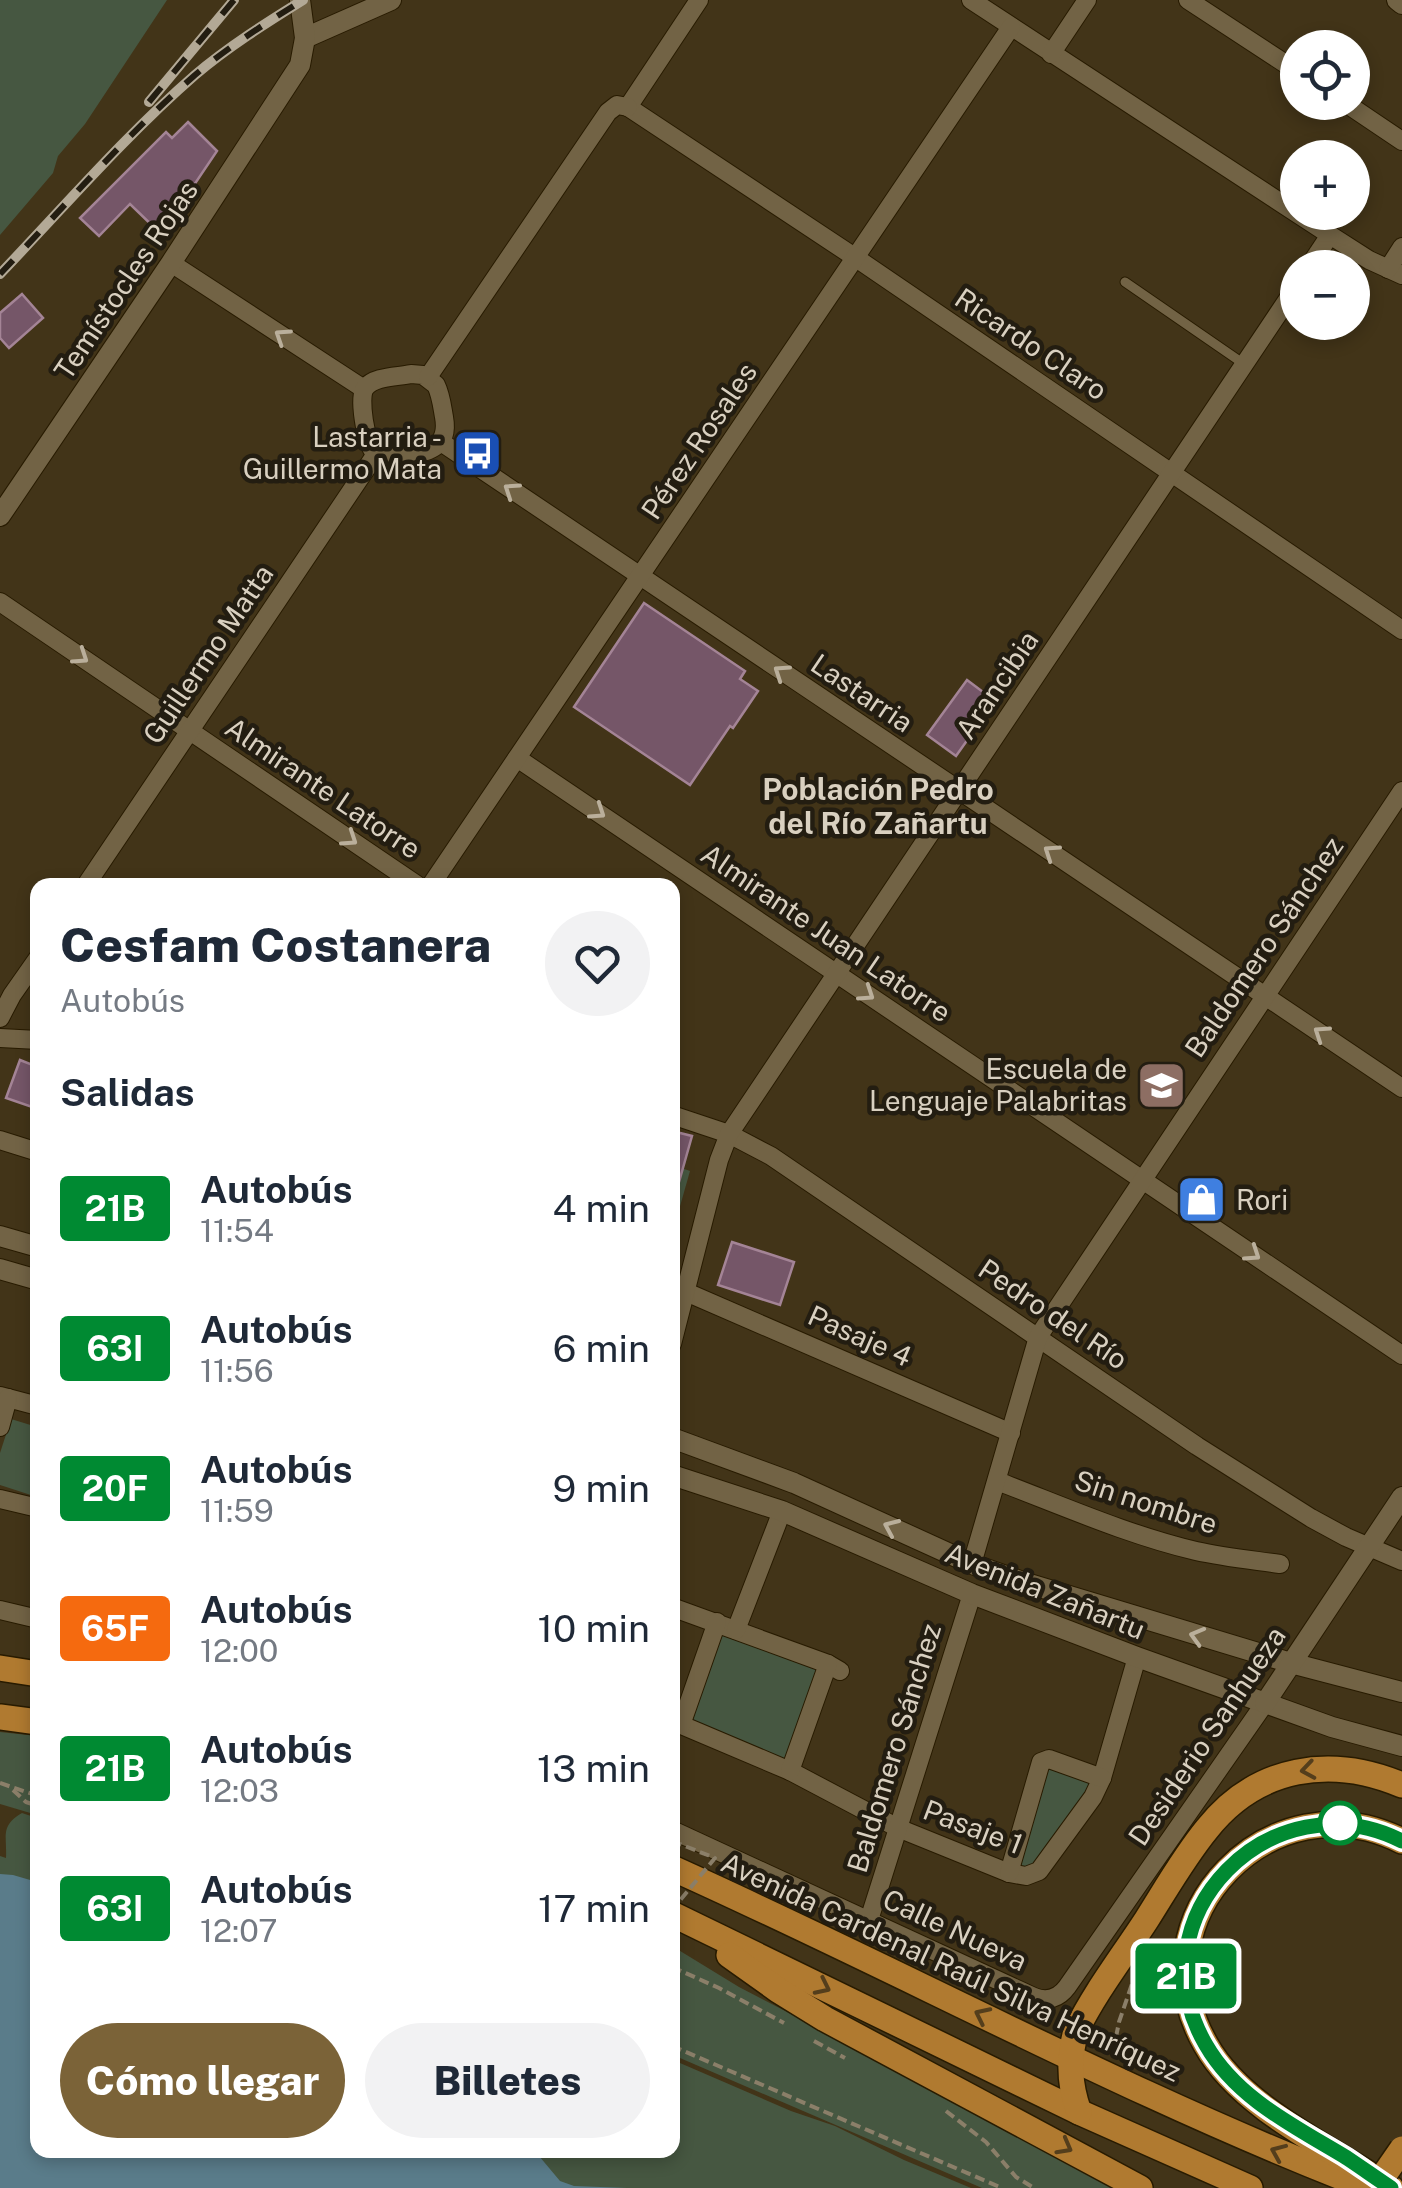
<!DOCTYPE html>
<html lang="es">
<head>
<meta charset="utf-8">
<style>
  :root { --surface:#fff; --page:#f2f2f3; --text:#1f2937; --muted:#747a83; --accent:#7b6338 }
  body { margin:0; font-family:"Public Sans",sans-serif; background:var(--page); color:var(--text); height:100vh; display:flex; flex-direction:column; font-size:38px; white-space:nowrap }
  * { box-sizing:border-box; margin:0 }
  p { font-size:32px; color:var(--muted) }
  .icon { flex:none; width:55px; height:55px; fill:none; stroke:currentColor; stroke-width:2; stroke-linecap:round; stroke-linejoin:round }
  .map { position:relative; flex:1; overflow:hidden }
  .sheet { position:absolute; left:30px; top:878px; width:650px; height:1280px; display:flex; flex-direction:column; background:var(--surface); border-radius:20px; box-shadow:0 5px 15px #0003 }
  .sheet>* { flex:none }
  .badge { padding:0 20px; border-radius:8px; font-size:35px; line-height:65px }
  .controls { position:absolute; left:1280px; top:30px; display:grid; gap:20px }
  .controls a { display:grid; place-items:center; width:90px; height:90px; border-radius:50%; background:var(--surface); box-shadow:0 5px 15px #0003; font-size:50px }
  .map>.badge { position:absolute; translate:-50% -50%; box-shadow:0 0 0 5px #fff }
  h2 { padding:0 30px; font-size:38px; line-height:90px }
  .round { display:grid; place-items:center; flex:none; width:105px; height:105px; border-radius:52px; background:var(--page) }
  .head { display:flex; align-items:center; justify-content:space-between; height:170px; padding:0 30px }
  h1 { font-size:48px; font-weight:800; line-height:75px }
  .action { display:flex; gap:20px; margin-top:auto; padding:20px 30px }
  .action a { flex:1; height:115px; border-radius:60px; background:var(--accent); color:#fff; font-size:40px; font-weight:800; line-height:115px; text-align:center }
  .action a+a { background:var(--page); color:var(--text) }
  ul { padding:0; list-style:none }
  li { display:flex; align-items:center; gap:30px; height:140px; padding:0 30px }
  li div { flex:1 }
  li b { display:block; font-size:38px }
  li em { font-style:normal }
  li .badge { min-width:110px; font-weight:700; text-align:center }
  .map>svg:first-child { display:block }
  .green { fill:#465741 }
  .water { fill:#5a7c8a }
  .building { fill:#755668; stroke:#a48496; stroke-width:2.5 }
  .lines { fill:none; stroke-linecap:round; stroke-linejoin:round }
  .service-casing { stroke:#281b00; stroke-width:11 }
  .minor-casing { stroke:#281b00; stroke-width:20 }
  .tertiary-casing { stroke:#281b00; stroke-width:22 }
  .primary-casing { stroke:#281b00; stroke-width:28 }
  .path { stroke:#8b7f69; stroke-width:4; stroke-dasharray:10 5; stroke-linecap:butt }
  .service { stroke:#726345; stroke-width:9 }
  .minor { stroke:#726345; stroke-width:18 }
  .tertiary { stroke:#726345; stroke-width:20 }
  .primary { stroke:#b07a30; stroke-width:25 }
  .rail-casing { stroke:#b3a996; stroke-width:10 }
  .rail { stroke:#231d11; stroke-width:6; stroke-dasharray:19; stroke-linecap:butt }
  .primary-bridge-casing { stroke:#281b00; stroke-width:28; stroke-linecap:butt }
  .path-bridge { stroke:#8b7f69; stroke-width:4; stroke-dasharray:10 5; stroke-linecap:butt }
  .primary-bridge { stroke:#b07a30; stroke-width:25 }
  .oneway { stroke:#baaf9b }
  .oneway2 { stroke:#543e1c }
  .line-casing { stroke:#fff; stroke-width:22 }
  .line { stroke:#008a32; stroke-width:15 }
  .stop-dot { fill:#fff; stroke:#008a32; stroke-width:5 }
  .labels { text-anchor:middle; stroke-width:9; stroke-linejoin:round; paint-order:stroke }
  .street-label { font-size:28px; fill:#d9d0c0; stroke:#231d11 }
  .poi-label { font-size:28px; fill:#d9d0c0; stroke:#231d11; text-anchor:end }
  .neighbourhood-label { font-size:30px; font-weight:bold; fill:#d9d0c0; stroke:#231d11 }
</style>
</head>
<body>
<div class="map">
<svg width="1402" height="2188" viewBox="0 0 1402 2188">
  <rect width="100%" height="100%" fill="#423418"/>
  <g class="green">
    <polygon points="0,0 167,0 85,124 58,156 53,173 0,235"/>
    <polygon points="673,1165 690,1171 673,1231"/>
    <polygon points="11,1419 37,1427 37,1497 0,1485 0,1453"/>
    <polygon points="717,1622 828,1664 790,1771 681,1725"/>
    <polygon points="0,1732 37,1736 37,1815 0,1804"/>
    <polygon points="1041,1762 1102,1778 1039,1871 1009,1873"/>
    <path d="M22 1813 37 1818 38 2150H672L673 2060 791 2111 835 2126 904 2160 971 2188H0V1856L6 1858C7 1835 0 1826 22 1813Z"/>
    <polygon points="672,1946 739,1987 913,2077 986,2120 1116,2188 982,2188 673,2055"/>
  </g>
  <polygon class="water" points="0,1874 13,1875 37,1882 38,2150 534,2150 560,2181 574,2186 627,2188 0,2188"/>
  <g class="building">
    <polygon points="188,122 217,151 161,234 130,204 99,236 80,218 166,132 172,138"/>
    <polygon points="22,294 43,318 9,348 0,338 0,313"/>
    <polygon points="644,603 745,671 740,679 758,691 733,728 730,726 690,785 574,707"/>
    <polygon points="967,680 995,701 956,756 927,735"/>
    <polygon points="20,1060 38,1067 38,1109 6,1098"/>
    <polygon points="672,1131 692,1136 677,1189 672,1188"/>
    <polygon points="732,1242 794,1262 780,1305 718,1285"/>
  </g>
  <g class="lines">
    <defs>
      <polyline id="service" points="1125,282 1244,364"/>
      <g id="minor">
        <polyline points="971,0 1330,235 1369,260 1402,275"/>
        <polyline points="1188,0 1298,72"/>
        <polyline points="1051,54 1087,0"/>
        <polyline points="1344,102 1402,141"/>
        <polyline points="628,107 856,258 1402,630"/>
        <polyline points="628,107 699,0"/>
        <polyline points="171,263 364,389"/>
        <polyline points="1308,268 1330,235"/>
        <polyline points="1388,269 1402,247"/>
        <path d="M411 374 423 375 436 385C441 395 442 406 444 417 451 455 416 453 389 458 382 456 379 456 374 452 366 443 358 398 365 388 374 376 397 377 411 374Z"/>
        <polyline points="428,377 608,112 617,105 628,107"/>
        <polyline points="441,442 1402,1088"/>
        <polyline points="0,602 417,885"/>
        <polyline points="517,758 1402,1355"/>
        <polyline points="86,885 376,454"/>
        <polyline points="431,885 1011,27"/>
        <polyline points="0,1018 12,995 38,958"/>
        <polyline points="0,1038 38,1040"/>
        <polyline points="672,1115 729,1134 771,1156 1197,1446 1311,1518 1346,1537 1402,1561"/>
        <polyline points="0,1140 38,1152"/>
        <polyline points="686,1292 1011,1433"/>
        <polyline points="672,1344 719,1160 729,1134 1298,284"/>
        <polyline points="0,1396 38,1406"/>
        <polyline points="0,1427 8,1398"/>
        <path d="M997 1481C1063 1506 1128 1535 1196 1551 1223 1557 1252 1560 1280 1564"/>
        <polyline points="0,1499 38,1508"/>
        <polyline points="972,1564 1038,1337 1402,791"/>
        <polyline points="677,1609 828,1664 840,1671"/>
        <polyline points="0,1610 38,1619"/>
        <polyline points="736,1630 782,1511"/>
        <polyline points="672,1721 790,1771 898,1828 1009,1873 1026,1876 1039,1871 1093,1797 1102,1778 1137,1657"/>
        <polyline points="681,1725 717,1622"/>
        <polyline points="790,1771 828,1664"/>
        <path d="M672 1830 1034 1997C1047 2002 1059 1998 1067 1987L1265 1703"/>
        <polyline points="1009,1873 1041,1762 1049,1759 1102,1778"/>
        <polyline points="869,1920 972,1594"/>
      </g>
      <g id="tertiary">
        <polyline points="1397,0 1402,4"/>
        <polyline points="305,38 391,0"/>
        <polyline points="0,516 171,263 300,65 305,38 300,0"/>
        <polyline points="0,1236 38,1247"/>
        <polyline points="0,1269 38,1280"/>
        <polyline points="672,1438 794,1483 972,1564 1023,1582 1291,1663 1402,1692"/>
        <polyline points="672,1475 782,1511 972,1594 1137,1657 1332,1727 1402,1746"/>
        <polyline points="1265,1703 1402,1497"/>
      </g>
      <g id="primary">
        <polyline points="0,1668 38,1674"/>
        <polyline points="0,1717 38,1722"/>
        <path d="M672 1868C906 1973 1130 2096 1369 2188"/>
        <polyline points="672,1914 1079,2112 1250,2188"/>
        <polyline points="729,1955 778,1990 825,2019 1140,2188"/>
        <path d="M1079 2112C1069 2084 1068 2059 1076 2031 1095 1992 1123 1956 1147 1919 1166 1889 1184 1857 1207 1829 1257 1766 1331 1755 1402 1785"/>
        <path d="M1391 2188C1332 2149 1241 2108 1206 2045 1132 1917 1272 1775 1402 1841"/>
      </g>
    </defs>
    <use href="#service" class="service-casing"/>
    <use href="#minor" class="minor-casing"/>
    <use href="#tertiary" class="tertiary-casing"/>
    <use href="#primary" class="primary-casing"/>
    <g class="path">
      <polyline points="0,1783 38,1796"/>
      <polyline points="13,1790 26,1802 38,1806"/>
      <polyline points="672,1967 719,1988 784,2023"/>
      <polyline points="814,2041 845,2058"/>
      <polyline points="672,2046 1002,2188"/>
      <polyline points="1113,2052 1119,2022 1132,1984"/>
      <polyline points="946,2111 986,2142 1016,2177 1034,2188"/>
    </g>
    <use href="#service" class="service"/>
    <use href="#minor" class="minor"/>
    <use href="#tertiary" class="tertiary"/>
    <use href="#primary" class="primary"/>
    <defs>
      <g id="rail">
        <polyline points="149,102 234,0"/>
        <path d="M0 274C64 207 125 136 195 75 228 47 266 23 303 0"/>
      </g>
    </defs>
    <use href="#rail" class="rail-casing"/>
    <use href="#rail" class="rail"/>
    <defs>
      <polyline id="primary-bridge" points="1375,2188 1402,2149"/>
    </defs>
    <use href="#primary-bridge" class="primary-bridge-casing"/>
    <polyline class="path-bridge" points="672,1841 715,1858 672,1910"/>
    <use href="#primary-bridge" class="primary-bridge"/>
  </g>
  <defs><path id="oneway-chevron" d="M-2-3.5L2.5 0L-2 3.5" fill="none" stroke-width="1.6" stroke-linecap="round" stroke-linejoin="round" transform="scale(2.5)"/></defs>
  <g class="oneway">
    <use href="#oneway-chevron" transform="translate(282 336) rotate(-147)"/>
    <use href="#oneway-chevron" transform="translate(511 490) rotate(-146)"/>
    <use href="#oneway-chevron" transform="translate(81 657) rotate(34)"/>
    <use href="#oneway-chevron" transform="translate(781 672) rotate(-146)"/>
    <use href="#oneway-chevron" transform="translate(598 812) rotate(34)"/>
    <use href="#oneway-chevron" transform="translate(350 839) rotate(34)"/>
    <use href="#oneway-chevron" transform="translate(1051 852) rotate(-146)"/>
    <use href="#oneway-chevron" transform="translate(867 994) rotate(34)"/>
    <use href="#oneway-chevron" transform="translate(1321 1033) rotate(-146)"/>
    <use href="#oneway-chevron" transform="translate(1253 1254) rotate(34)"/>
    <use href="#oneway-chevron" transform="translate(891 1527) rotate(-156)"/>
    <use href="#oneway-chevron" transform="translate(1197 1636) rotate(-164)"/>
  </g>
  <g class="oneway2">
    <use href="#oneway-chevron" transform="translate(1308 1770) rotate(171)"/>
    <use href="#oneway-chevron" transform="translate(823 1987) rotate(26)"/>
    <use href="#oneway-chevron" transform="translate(982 2015) rotate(-154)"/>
    <use href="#oneway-chevron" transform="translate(1065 2147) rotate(29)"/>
    <use href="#oneway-chevron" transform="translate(1278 2152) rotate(-157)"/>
  </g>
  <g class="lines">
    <defs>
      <path id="line" d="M1391 2188C1376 2178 1362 2168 1347 2158 1296 2127 1237 2099 1206 2045 1131 1917 1272 1775 1402 1841"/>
    </defs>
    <use href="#line" class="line-casing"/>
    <use href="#line" class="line"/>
  </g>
  <defs>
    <symbol id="bus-square" viewBox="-11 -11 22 22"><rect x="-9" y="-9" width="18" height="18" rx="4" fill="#1a4fb4" stroke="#231d11"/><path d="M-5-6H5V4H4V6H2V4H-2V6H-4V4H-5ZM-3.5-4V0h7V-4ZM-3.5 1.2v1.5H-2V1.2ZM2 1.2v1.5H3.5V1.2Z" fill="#fff"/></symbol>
    <symbol id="school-square" viewBox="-11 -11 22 22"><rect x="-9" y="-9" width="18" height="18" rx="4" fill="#8d6e63" stroke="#231d11"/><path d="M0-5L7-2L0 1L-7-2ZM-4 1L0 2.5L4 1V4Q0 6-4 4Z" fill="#fff"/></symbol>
    <symbol id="shop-square" viewBox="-11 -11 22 22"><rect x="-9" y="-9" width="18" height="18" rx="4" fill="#3f7fe0" stroke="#231d11"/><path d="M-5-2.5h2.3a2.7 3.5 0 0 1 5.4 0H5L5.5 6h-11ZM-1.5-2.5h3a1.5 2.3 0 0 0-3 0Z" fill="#fff"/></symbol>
  </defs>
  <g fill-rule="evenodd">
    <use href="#bus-square" x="450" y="426" width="55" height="55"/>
    <use href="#school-square" x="1134" y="1058" width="55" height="55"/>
    <use href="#shop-square" x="1174" y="1172" width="55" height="55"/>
  </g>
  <circle class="stop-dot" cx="1340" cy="1823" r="20"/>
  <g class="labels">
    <g class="street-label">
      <text transform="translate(126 280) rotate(-56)" y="10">Temístocles Rojas</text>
      <text transform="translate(1031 344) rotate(34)" y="10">Ricardo Claro</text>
      <text transform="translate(699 441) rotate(-56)" y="10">Pérez Rosales</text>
      <text transform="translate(208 654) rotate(-56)" y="10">Guillermo Matta</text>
      <text transform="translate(997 685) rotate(-56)" y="10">Arancibia</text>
      <text transform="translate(862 693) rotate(34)" y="10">Lastarria</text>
      <text transform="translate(323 788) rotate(34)" y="10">Almirante Latorre</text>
      <text transform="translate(826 933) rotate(34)" y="10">Almirante Juan Latorre</text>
      <text transform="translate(1264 947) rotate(-56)" y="10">Baldomero Sánchez</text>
      <text transform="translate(1053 1314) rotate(34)" y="10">Pedro del Río</text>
      <text transform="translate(860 1336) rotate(24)" y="10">Pasaje 4</text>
      <text transform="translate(1146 1502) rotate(18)" y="10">Sin nombre</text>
      <text transform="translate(1045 1591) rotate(22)" y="10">Avenida Zañartu</text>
      <text transform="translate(1207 1736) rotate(-56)" y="10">Desiderio Sanhueza</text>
      <text transform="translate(894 1748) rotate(-73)" y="10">Baldomero Sánchez</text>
      <text transform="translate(973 1827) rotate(21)" y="10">Pasaje 1</text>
      <text transform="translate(955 1930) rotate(25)" y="10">Calle Nueva</text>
      <text transform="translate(951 1967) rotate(25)" y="10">Avenida Cardenal Raúl Silva Henríquez</text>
    </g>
    <g class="poi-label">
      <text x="442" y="447">Lastarria -<tspan x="442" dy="32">Guillermo Mata</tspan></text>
      <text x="1127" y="1079">Escuela de<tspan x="1127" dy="32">Lenguaje Palabritas</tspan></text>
      <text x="1236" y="1210" text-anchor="start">Rori</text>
    </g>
    <g class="neighbourhood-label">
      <text x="878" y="800">Población Pedro<tspan x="878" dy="34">del Río Zañartu</tspan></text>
    </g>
  </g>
</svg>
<div class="controls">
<a><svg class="icon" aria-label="locate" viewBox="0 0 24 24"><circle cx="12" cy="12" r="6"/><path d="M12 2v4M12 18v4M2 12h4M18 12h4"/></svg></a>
<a>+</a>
<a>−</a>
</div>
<b class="badge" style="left:1186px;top:1976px;background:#008a32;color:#fff">21B</b>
<section class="sheet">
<div class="head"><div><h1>Cesfam Costanera</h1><p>Autobús</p></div><a class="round"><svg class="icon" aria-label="heart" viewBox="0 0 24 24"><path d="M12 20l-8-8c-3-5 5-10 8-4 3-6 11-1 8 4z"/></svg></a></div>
<h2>Salidas</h2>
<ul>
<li><span class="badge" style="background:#008a32;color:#fff">21B</span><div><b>Autobús</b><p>11:54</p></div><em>4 min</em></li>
<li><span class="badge" style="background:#008a32;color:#fff">63I</span><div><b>Autobús</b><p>11:56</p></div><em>6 min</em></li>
<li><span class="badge" style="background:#008a32;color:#fff">20F</span><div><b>Autobús</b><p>11:59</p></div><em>9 min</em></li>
<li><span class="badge" style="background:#f56a0f;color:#fff">65F</span><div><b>Autobús</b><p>12:00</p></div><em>10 min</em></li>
<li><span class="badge" style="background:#008a32;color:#fff">21B</span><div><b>Autobús</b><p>12:03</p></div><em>13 min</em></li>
<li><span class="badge" style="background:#008a32;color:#fff">63I</span><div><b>Autobús</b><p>12:07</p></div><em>17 min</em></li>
</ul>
<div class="action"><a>Cómo llegar</a><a>Billetes</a></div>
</section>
</div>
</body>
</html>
